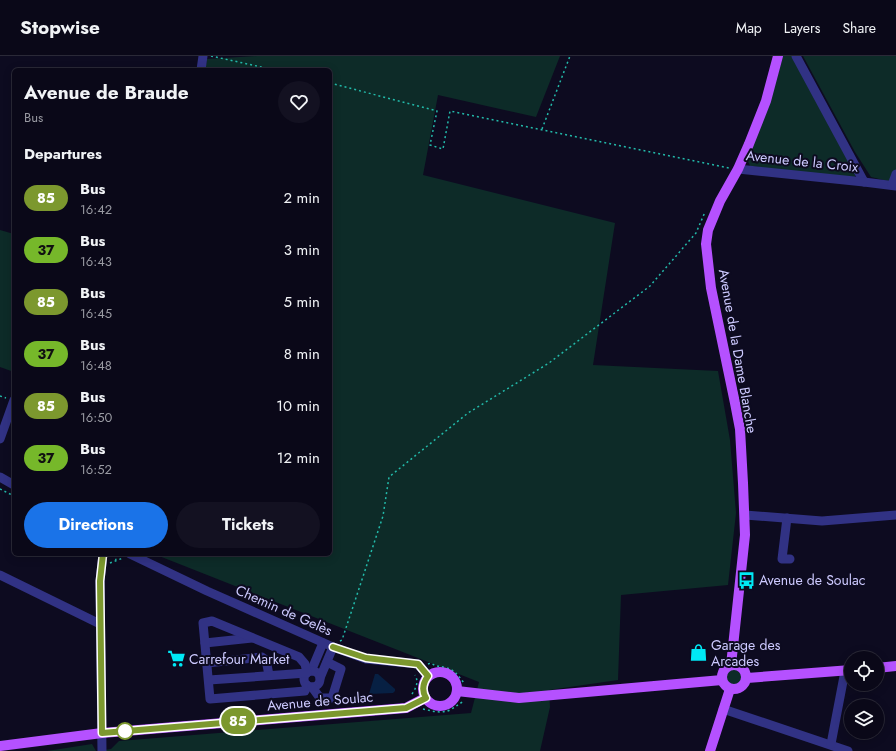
<!DOCTYPE html>
<html lang="en">
<head>
<meta charset="utf-8">
<style>
  :root { --surface:#0a0818; --page:#131121; --text:#f1f3f6; --muted:#999aa2; --line:#2a2937; --accent:#1a73e8 }
  body { margin:0; font-family:Jost,sans-serif; background:var(--page); color:var(--text); height:100vh; display:flex; flex-direction:column; font-size:15px; white-space:nowrap }
  * { box-sizing:border-box; margin:0 }
  p { font-size:13px; color:var(--muted) }
  .icon { flex:none; width:22px; height:22px; fill:none; stroke:currentColor; stroke-width:2; stroke-linecap:round; stroke-linejoin:round }
  .map { position:relative; flex:1; overflow:hidden }
  .panel { position:absolute; left:12px; top:12px; width:320px; height:488px; display:flex; flex-direction:column; background:var(--surface); border-radius:6px; box-shadow:0 2px 10px #0003,0 0 0 1px var(--line) }
  .panel>* { flex:none }
  .badge { padding:0 8px; border-radius:13px; font-size:14px; line-height:26px }
  .controls { position:absolute; left:844px; top:595px; display:grid; gap:8px }
  .controls a { display:grid; place-items:center; width:40px; height:40px; border-radius:50%; background:var(--surface); box-shadow:0 2px 10px #0003,0 0 0 1px var(--line); font-size:20px }
  .map>.badge { position:absolute; translate:-50% -50%; box-shadow:0 0 0 2px #fff }
  h2 { padding:0 12px; font-size:15px; line-height:36px }
  .round { display:grid; place-items:center; flex:none; width:42px; height:42px; border-radius:21px; background:var(--page) }
  .overview { display:flex; align-items:center; justify-content:space-between; height:68px; padding:0 12px }
  h1 { font-size:19px; font-weight:700; line-height:30px }
  .cta { display:flex; gap:8px; margin-top:auto; padding:8px 12px }
  .cta a { flex:1; height:46px; border-radius:24px; background:var(--accent); color:#fff; font-size:16px; font-weight:700; line-height:46px; text-align:center }
  .cta a+a { background:var(--page); color:var(--text) }
  ul { padding:0; list-style:none }
  li { display:flex; align-items:center; gap:12px; height:52px; padding:0 12px }
  li div { flex:1 }
  li b { display:block; font-size:15px }
  li em { font-style:normal }
  li .badge { min-width:44px; font-weight:700; text-align:center }
  header { display:flex; align-items:center; gap:24px; box-sizing:border-box; height:56px; padding:0 20px; background:var(--surface); border-bottom:1px solid var(--line) }
  header strong { font-size:19px }
  nav { display:flex; gap:22px; margin-inline-start:auto; font-size:14px }
  .map>svg:first-child { display:block }
  .green { fill:#0d2b28 }
  .water { fill:#072043 }
  .lines { fill:none; stroke-linecap:round; stroke-linejoin:round }
  .path { stroke:#23baaa; stroke-width:1.5; stroke-dasharray:2 3; stroke-linecap:butt }
  .minor { stroke:#313284; stroke-width:9 }
  .major { stroke:#b551ff; stroke-width:10 }
  .line-casing { stroke:#fff; stroke-width:9 }
  .line { stroke:#7c982e; stroke-width:6 }
  .stop-dot { fill:#fff; stroke:#7c982e; stroke-width:2 }
  .labels { text-anchor:middle; stroke-width:4; stroke-linejoin:round; paint-order:stroke }
  .street-label { font-size:14px; fill:#cdcaff; stroke:#0d0b20 }
  .poi-label { font-size:14px; fill:#cdcaff; stroke:#0d0b20; text-anchor:start }
</style>
</head>
<body>
<header>
<strong>Stopwise</strong>
<nav><a>Map</a><a>Layers</a><a>Share</a></nav>
</header>
<div class="map">
<svg width="896" height="695" viewBox="0 0 896 695">
  <rect width="100%" height="100%" fill="#0d0b20"/>
  <g class="green">
    <polygon points="257,0 560,0 536,61 438,39 423,119 615,167 593,309 718,315 730,384 736,457 728,529 621,539 618,624 549,634 550,651 540,695 97,695 111,693 119,685 471,657 479,626 154,498 330,498 330,14 205,14 207,3"/>
    <polygon points="783,0 793,0 856,118 854,122 750,110 747,103 774,32"/>
    <polygon points="803,0 896,0 896,114 892,126 871,121 855,96"/>
    <polygon points="0,174 14,178 14,316 0,311"/>
    <circle cx="734" cy="622" r="9"/>
    <polygon points="92,688 96,695 47,695"/>
  </g>
  <polygon class="water" points="375,618 378,618 395,633 395,635 393,637 369,638"/>
  <g class="lines">
    <g class="path">
      <polyline points="211,0 275,14"/>
      <polyline points="330,27 437,55 430,89 443,93 450,55 729,112"/>
      <polyline points="542,73 570,0"/>
      <polyline points="0,340 6,342"/>
      <polyline points="0,433 14,440"/>
      <polyline points="114,498 116,504"/>
      <polyline points="110,507 123,502"/>
      <polyline points="340,585 342,584 383,460 389,421 468,357 549,307 650,230 696,177 705,156"/>
      <path d="M428 608 431 607C436 611 441 610 447 612 455 614 459 621 464 627"/>
      <path d="M412 638C416 632 419 626 415 619"/>
      <path d="M423 653C432 655 441 658 450 654 455 651 459 648 464 645"/>
    </g>
    <g class="minor">
      <polyline points="796,0 864,126"/>
      <polyline points="201,14 203,0"/>
      <polyline points="738,113 864,126 896,130"/>
      <polyline points="892,129 896,118"/>
      <polyline points="0,383 14,344"/>
      <polyline points="0,421 14,429"/>
      <polyline points="745,459 822,465 896,459"/>
      <polyline points="787,462 782,503 790,503"/>
      <polyline points="130,498 207,535 333,591 366,603 418,608 428,620"/>
      <polyline points="0,519 100,568"/>
      <polyline points="205,587 252,582"/>
      <polyline points="207,607 262,601 266,604 269,619"/>
      <polyline points="312,615 312,613 323,587"/>
      <circle cx="312" cy="623" r="8"/>
      <polyline points="320,622 333,591"/>
      <polyline points="209,624 307,617 305,608 299,601 212,565 203,567 210,643 305,635 307,629"/>
      <polyline points="312,631 320,642 332,642 341,613 327,606"/>
      <polyline points="723,653 848,695"/>
      <polyline points="831,688 845,615"/>
      <polyline points="102,695 100,525 103,498"/>
    </g>
    <g class="major">
      <circle cx="734" cy="621" r="12"/>
      <polyline points="731,609 745,479 743,427 740,373 735,347 711,232 706,188 708,174 720,145 738,113 749,88 766,45 778,0"/>
      <polyline points="877,612 896,610"/>
      <circle cx="440" cy="633" r="17"/>
      <polyline points="747,622 851,614"/>
      <polyline points="457,635 519,642 722,624"/>
      <polyline points="0,690 102,677 406,652 425,642"/>
      <polyline points="710,695 730,633"/>
    </g>
  </g>
  <g class="lines">
    <defs>
      <path id="line" d="M103 498 100 525 102 677 406 652 426 642C421 634 423 627 428 620L418 608 366 602 333 591"/>
    </defs>
    <use href="#line" class="line-casing"/>
    <use href="#line" class="line"/>
  </g>
  <defs>
    <symbol id="bus-bare" viewBox="-9 -9 18 18"><path d="M-5-6H5V4H4V6H2V4H-2V6H-4V4H-5ZM-3.5-4V0h7V-4ZM-3.5 1.2v1.5H-2V1.2ZM2 1.2v1.5H3.5V1.2Z" fill="#00e8f5" stroke="#0d0b20" stroke-width="2.5" paint-order="stroke"/></symbol>
    <symbol id="shop-bare" viewBox="-9 -9 18 18"><path d="M-5-2.5h2.3a2.7 3.5 0 0 1 5.4 0H5L5.5 6h-11ZM-1.5-2.5h3a1.5 2.3 0 0 0-3 0Z" fill="#00e8f5" stroke="#0d0b20" stroke-width="2.5" paint-order="stroke"/></symbol>
    <symbol id="supermarket-bare" viewBox="-9 -9 18 18"><path d="M-6-5.5h2.5l.6 2H6L4.5 2H-2.5L-4.4-4H-6ZM-1.5 3.2a1.3 1.3 0 1 0 .1 0ZM3 3.2a1.3 1.3 0 1 0 .1 0Z" fill="#00e8f5" stroke="#0d0b20" stroke-width="2.5" paint-order="stroke"/></symbol>
  </defs>
  <g fill-rule="evenodd">
    <use href="#bus-bare" x="734" y="512" width="25" height="25"/>
    <use href="#shop-bare" x="686" y="584" width="25" height="25"/>
    <use href="#supermarket-bare" x="164" y="590" width="25" height="25"/>
  </g>
  <circle class="stop-dot" cx="125" cy="675" r="8"/>
  <g class="labels">
    <g class="street-label">
      <text transform="translate(802 105) rotate(6)" y="5">Avenue de la Croix</text>
      <text transform="translate(738 295) rotate(80)" y="5">Avenue de la Dame Blanche</text>
      <text transform="translate(284 554) rotate(24)" y="5">Chemin de Gelès</text>
      <text transform="translate(320 645) rotate(-5)" y="5">Avenue de Soulac</text>
    </g>
    <g class="poi-label">
      <text x="759" y="529">Avenue de Soulac</text>
      <text x="711" y="594">Garage des<tspan x="711" dy="16">Arcades</tspan></text>
      <text x="189" y="608">Carrefour Market</text>
    </g>
  </g>
</svg>
<div class="controls">
<a><svg class="icon" aria-label="locate" viewBox="0 0 24 24"><circle cx="12" cy="12" r="6"/><path d="M12 2v4M12 18v4M2 12h4M18 12h4"/></svg></a>
<a><svg class="icon" aria-label="layers" viewBox="0 0 24 24"><path d="M12 4l9 5-9 5-9-5zM3 14l9 5 9-5"/></svg></a>
</div>
<b class="badge" style="left:238px;top:665px;background:#7c982e;color:#fff">85</b>
<section class="panel">
<div class="overview"><div><h1>Avenue de Braude</h1><p>Bus</p></div><a class="round"><svg class="icon" aria-label="heart" viewBox="0 0 24 24"><path d="M12 20l-8-8c-3-5 5-10 8-4 3-6 11-1 8 4z"/></svg></a></div>
<h2>Departures</h2>
<ul>
<li><span class="badge" style="background:#7c982e;color:#fff">85</span><div><b>Bus</b><p>16:42</p></div><em>2 min</em></li>
<li><span class="badge" style="background:#76b82a;color:#111">37</span><div><b>Bus</b><p>16:43</p></div><em>3 min</em></li>
<li><span class="badge" style="background:#7c982e;color:#fff">85</span><div><b>Bus</b><p>16:45</p></div><em>5 min</em></li>
<li><span class="badge" style="background:#76b82a;color:#111">37</span><div><b>Bus</b><p>16:48</p></div><em>8 min</em></li>
<li><span class="badge" style="background:#7c982e;color:#fff">85</span><div><b>Bus</b><p>16:50</p></div><em>10 min</em></li>
<li><span class="badge" style="background:#76b82a;color:#111">37</span><div><b>Bus</b><p>16:52</p></div><em>12 min</em></li>
</ul>
<div class="cta"><a>Directions</a><a>Tickets</a></div>
</section>
</div>
</body>
</html>
